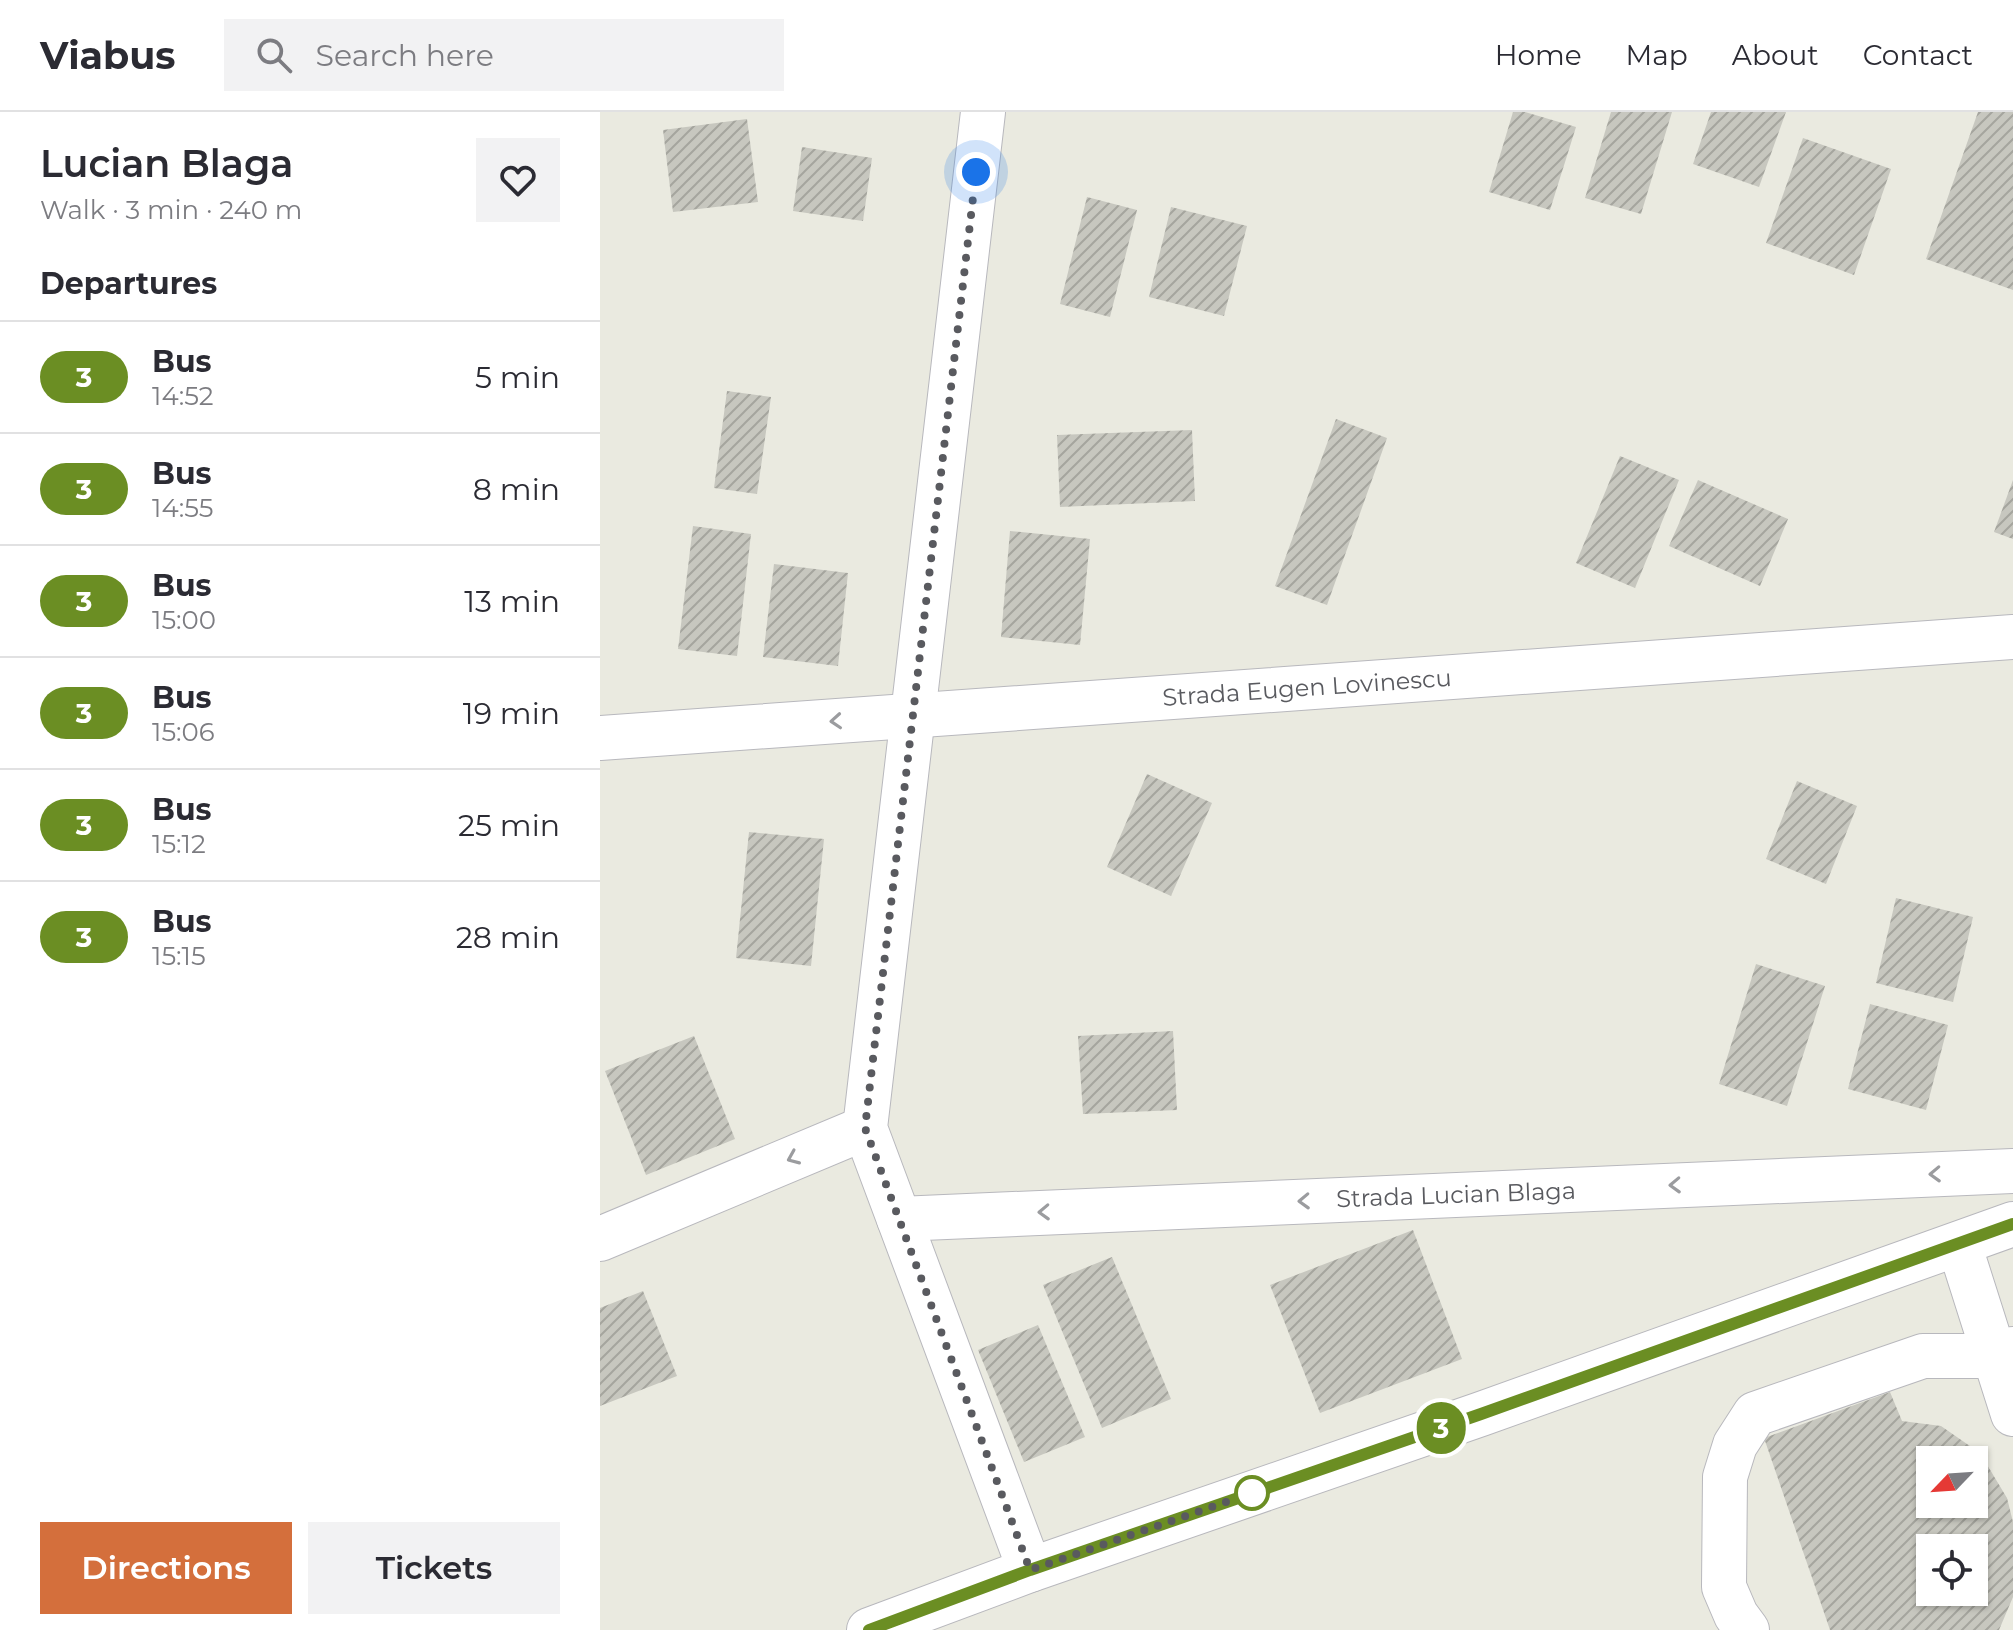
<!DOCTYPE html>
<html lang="en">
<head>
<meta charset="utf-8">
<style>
  :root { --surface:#fff; --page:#f2f2f3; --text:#2b2b33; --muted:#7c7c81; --line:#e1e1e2; --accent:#d46f3c }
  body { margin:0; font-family:Montserrat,sans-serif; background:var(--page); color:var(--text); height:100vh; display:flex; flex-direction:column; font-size:30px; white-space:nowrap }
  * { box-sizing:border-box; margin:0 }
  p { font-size:26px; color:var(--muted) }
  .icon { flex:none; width:44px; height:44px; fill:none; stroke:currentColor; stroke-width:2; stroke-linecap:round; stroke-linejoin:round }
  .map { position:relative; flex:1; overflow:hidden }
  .drawer { display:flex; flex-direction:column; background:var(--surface); width:600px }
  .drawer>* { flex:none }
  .badge { padding:0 16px; border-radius:26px; font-size:28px; line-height:52px }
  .needle { width:52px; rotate:245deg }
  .controls { position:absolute; left:1316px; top:1334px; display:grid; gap:16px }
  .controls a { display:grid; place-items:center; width:72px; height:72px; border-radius:0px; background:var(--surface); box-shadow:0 2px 6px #0004; font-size:40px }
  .you { position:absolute; width:40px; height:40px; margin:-20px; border:6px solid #fff; border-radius:50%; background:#1a73e8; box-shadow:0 0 0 12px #1a73e833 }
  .map>.badge { position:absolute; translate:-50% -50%; box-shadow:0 0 0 4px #fff }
  h2 { padding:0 40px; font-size:30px; line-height:72px }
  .round { display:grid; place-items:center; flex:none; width:84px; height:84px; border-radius:0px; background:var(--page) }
  .head { display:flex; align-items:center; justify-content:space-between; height:136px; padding:0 40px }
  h1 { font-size:38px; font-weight:600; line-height:60px }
  .cta { display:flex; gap:16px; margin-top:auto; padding:16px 40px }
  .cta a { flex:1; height:92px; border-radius:0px; background:var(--accent); color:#fff; font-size:32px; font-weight:600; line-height:92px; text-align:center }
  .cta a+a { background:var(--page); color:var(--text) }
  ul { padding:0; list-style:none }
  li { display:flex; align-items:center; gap:24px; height:112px; padding:0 40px; border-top:2px solid var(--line) }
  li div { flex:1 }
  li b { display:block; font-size:30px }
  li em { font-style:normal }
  li .badge { min-width:88px; font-weight:700; text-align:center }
  header { display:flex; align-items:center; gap:48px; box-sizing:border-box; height:112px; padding:0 40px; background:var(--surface); border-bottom:2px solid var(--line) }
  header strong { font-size:38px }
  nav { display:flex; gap:44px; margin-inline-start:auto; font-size:28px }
  .search { width:560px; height:72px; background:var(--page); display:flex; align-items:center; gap:20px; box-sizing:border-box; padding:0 28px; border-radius:0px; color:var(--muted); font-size:30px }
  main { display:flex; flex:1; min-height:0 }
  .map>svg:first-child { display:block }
  .building { fill:url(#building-hatch); fill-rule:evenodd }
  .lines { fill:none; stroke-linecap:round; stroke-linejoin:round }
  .minor-casing { stroke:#b8b8bd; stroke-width:46 }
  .minor { stroke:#fff; stroke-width:44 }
  .oneway { stroke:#9b9c9f }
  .line-casing { stroke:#fff; stroke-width:18 }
  .line { stroke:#6b8e23; stroke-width:12 }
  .walk { stroke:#595a5f; stroke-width:8; stroke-dasharray:0 14.4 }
  .stop-dot { fill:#fff; stroke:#6b8e23; stroke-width:4 }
  .labels { text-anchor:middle; stroke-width:7; stroke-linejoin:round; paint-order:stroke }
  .street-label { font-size:24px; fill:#595a5f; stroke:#fff }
</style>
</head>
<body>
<header>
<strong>Viabus</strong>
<div class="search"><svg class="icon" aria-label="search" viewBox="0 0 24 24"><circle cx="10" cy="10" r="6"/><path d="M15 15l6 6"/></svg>Search here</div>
<nav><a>Home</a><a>Map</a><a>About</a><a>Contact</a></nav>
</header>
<main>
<section class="drawer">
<div class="head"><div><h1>Lucian Blaga</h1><p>Walk · 3 min · 240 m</p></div><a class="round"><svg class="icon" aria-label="heart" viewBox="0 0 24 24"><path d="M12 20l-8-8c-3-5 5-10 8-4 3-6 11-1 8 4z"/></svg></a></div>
<h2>Departures</h2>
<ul>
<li><span class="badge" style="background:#6b8e23;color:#fff">3</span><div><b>Bus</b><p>14:52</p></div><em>5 min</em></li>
<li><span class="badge" style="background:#6b8e23;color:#fff">3</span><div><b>Bus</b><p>14:55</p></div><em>8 min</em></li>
<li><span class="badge" style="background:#6b8e23;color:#fff">3</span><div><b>Bus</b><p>15:00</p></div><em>13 min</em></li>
<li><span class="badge" style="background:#6b8e23;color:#fff">3</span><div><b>Bus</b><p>15:06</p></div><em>19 min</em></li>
<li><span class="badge" style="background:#6b8e23;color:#fff">3</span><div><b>Bus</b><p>15:12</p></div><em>25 min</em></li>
<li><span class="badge" style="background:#6b8e23;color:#fff">3</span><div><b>Bus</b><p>15:15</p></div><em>28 min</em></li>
</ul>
<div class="cta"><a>Directions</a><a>Tickets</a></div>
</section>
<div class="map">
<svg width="1413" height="1518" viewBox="0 0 1413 1518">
  <defs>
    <pattern id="building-hatch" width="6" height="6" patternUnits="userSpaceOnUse" patternTransform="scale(2)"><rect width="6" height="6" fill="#c7c7bf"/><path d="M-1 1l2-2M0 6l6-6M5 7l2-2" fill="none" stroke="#a5a59e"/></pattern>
  </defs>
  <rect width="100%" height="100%" fill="#eaeae0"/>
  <g class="building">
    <polygon points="913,0 925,0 976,15 950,98 889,80"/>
    <polygon points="1011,0 1072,0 1041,102 985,86"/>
    <polygon points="1111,0 1186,0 1159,75 1093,52"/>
    <polygon points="1378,0 1413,0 1413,178 1326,147"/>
    <polygon points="147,7 158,90 73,100 63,18"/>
    <polygon points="1203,26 1291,57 1254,163 1166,131"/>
    <polygon points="202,35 272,46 263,109 193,99"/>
    <polygon points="487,85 537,98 510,205 460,192"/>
    <polygon points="571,95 647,114 624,204 549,185"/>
    <polygon points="127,279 171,285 157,382 114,376"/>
    <polygon points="736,307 787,326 727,493 675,474"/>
    <polygon points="592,318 595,389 460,395 457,323"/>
    <polygon points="1020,344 1079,368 1035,476 976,451"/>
    <polygon points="1098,368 1188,407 1160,474 1069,434"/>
    <polygon points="1413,368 1413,427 1394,420"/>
    <polygon points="93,414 151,422 137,544 78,537"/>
    <polygon points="410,419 490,427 480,533 401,525"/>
    <polygon points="174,452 248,461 238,554 163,545"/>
    <polygon points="547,662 612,691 571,784 507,755"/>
    <polygon points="1197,669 1257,694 1226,772 1166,747"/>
    <polygon points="149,720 224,727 211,854 136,846"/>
    <polygon points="1296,786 1373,805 1353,890 1276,871"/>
    <polygon points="1156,852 1225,874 1187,994 1119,972"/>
    <polygon points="1270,892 1348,913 1326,998 1248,977"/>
    <polygon points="573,919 577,998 483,1002 478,924"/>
    <polygon points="94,924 135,1027 46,1063 5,959"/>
    <polygon points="813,1118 862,1247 720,1301 670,1173"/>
    <polygon points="512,1145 571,1287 502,1316 443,1173"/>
    <polygon points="43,1179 77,1264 0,1294 0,1196"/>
    <polygon points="438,1213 485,1325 424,1350 378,1238"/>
    <path d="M1290 1280 1302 1309 1341 1314 1380 1341 1407 1386 1413 1410V1485L1399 1518H1230L1164 1326ZM1330 1348H1374V1392H1330ZM1330 1436H1374V1480H1330Z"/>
  </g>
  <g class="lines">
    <defs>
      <g id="minor">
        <polyline points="383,0 265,1016 430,1458"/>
        <polyline points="0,626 1413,525"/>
        <polyline points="299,1107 1413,1059"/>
        <polyline points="0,1127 265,1016"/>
        <polyline points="1359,1132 1413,1302"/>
        <polyline points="269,1518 430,1458 881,1302 1413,1112"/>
        <polyline points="1147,1518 1136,1503 1124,1475 1125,1365 1135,1333 1155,1302 1323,1244 1394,1244 1413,1237"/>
      </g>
    </defs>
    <use href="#minor" class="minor-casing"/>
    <use href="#minor" class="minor"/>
  </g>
  <defs><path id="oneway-chevron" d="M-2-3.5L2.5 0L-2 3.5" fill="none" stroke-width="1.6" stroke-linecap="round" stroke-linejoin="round" transform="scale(2)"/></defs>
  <g class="oneway">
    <use href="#oneway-chevron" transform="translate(236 609) rotate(176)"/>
    <use href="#oneway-chevron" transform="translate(193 1046) rotate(157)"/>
    <use href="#oneway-chevron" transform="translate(1335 1062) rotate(178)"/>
    <use href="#oneway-chevron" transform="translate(1075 1073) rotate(178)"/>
    <use href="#oneway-chevron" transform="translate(704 1089) rotate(178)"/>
    <use href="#oneway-chevron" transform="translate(444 1100) rotate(178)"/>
  </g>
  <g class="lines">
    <defs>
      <polyline id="line" points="269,1518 430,1458 881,1302 1413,1112"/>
    </defs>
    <use href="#line" class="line-casing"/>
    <use href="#line" class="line"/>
    <polyline class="walk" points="376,60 265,1016 430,1458 652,1381"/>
  </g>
  <circle class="stop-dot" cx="652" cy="1381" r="16"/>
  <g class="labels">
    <g class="street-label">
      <text transform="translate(707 576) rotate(-4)" y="8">Strada Eugen Lovinescu</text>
      <text transform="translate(856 1083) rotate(-2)" y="8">Strada Lucian Blaga</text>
    </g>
  </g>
</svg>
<div class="controls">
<a><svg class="needle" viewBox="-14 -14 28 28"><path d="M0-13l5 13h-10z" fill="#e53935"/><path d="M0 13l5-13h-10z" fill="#7c7c81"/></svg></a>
<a><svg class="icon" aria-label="locate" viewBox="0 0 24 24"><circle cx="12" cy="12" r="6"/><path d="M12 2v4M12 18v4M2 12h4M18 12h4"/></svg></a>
</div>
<div class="you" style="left:376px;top:60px"></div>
<b class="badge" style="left:841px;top:1316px;background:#6b8e23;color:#fff">3</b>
</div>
</main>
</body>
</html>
